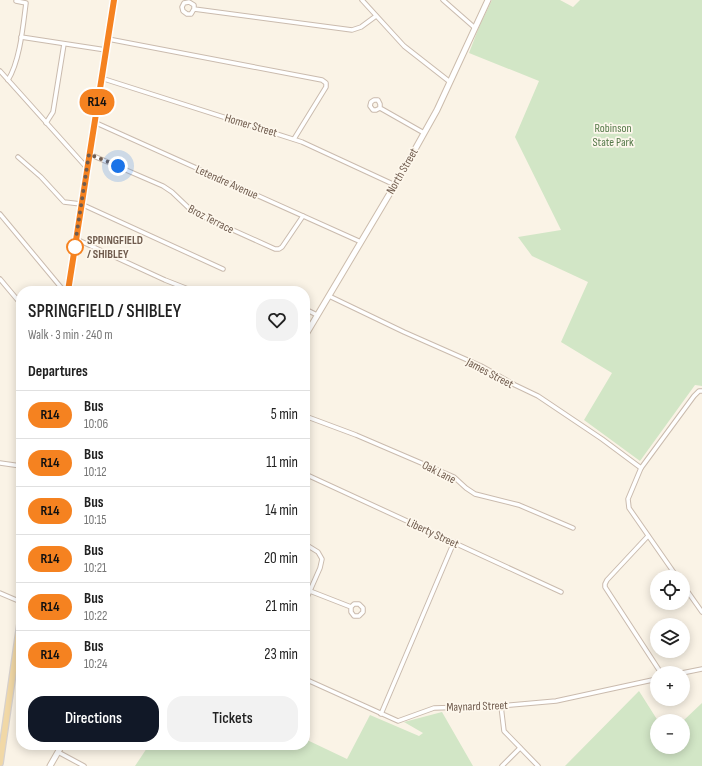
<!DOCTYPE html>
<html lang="en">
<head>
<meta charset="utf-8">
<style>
  :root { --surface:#fff; --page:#f2f2f2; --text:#222; --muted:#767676; --line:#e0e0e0; --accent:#111827 }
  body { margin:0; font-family:"Sofia Sans Condensed",sans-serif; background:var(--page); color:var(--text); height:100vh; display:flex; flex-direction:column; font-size:15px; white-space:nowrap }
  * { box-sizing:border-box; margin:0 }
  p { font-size:13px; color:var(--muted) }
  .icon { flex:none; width:22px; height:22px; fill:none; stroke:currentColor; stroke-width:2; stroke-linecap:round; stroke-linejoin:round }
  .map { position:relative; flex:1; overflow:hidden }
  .sheet { position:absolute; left:16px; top:286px; width:294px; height:464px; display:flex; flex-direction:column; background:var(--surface); border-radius:16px; box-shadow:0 2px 10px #0003 }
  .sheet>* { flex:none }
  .badge { padding:0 8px; border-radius:13px; font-size:14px; line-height:26px }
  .tools { position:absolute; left:650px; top:570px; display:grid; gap:8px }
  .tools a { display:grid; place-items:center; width:40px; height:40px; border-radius:50%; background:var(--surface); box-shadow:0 2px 10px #0003; font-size:20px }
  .you { position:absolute; width:20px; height:20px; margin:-10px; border:3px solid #fff; border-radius:50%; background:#1a73e8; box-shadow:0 0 0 6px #1a73e833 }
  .map>.badge { position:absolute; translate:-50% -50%; box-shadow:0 0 0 2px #fff }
  h2 { padding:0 12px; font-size:15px; line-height:36px }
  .round { display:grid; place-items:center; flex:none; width:42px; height:42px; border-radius:16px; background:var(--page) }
  .head { display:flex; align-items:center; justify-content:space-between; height:68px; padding:0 12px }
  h1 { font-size:19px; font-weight:600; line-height:30px }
  .action { display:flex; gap:8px; margin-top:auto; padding:8px 12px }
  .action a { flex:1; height:46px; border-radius:16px; background:var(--accent); color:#fff; font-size:16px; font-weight:600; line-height:46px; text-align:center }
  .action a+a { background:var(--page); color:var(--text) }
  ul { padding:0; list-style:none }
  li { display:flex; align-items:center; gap:12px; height:48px; padding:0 12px; border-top:1px solid var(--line) }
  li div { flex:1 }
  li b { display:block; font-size:15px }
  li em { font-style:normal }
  li .badge { min-width:44px; font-weight:700; text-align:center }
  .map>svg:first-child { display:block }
  .green { fill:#d2e6c6 }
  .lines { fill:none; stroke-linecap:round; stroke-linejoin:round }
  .minor-casing { stroke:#cabbae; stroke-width:5.5 }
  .secondary-casing { stroke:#ccbcac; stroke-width:7 }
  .primary-casing { stroke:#d7d1cd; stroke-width:8 }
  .minor { stroke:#fff; stroke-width:3.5 }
  .secondary { stroke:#fff; stroke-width:5 }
  .primary { stroke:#f1d8a6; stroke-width:5.5 }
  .line-casing { stroke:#fff; stroke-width:9 }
  .line { stroke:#f58220; stroke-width:6 }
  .walk { stroke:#705c4e; stroke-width:4; stroke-dasharray:0 7.2 }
  .stop-dot { fill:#fff; stroke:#f58220; stroke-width:2 }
  .labels { text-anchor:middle; stroke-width:3.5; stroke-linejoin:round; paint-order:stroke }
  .street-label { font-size:12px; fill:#705c4e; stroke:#fdf7ec }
  .park-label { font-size:12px; fill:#567a4a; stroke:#fdf7ec }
  .stop-label { font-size:12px; font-weight:bold; fill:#705c4e; stroke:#fdf7ec; text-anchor:start }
</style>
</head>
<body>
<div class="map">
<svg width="702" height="766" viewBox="0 0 702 766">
  <rect width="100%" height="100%" fill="#faf3e6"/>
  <g class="green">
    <polygon points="492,0 560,0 573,7 580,0 702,0 702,386 695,385 640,461 584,420 612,373 561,342 588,282 532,256 518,237 561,230 515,137 539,81 469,53 479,27"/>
    <polygon points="639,691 658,721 657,747 683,747 683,721 702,703 702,766 565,766"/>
    <polygon points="442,712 473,766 135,766 147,748 142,745 305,745 305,739 347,759 370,715 419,736 423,733 404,722"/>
  </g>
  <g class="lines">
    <defs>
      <g id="minor">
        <polyline points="362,0 404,46 450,82"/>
        <polyline points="443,0 475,28"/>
        <polyline points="194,9 191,14 187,14 183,11 182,7 184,3 189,2 194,5 194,9 352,30 361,27 376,16"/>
        <polyline points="21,37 106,50"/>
        <polyline points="108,39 322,80 326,83 326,87 294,139"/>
        <polyline points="0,71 87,168"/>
        <polyline points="101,78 302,142 395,185"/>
        <path d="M8 80C20 61 23 26 26 3L16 1"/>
        <polyline points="380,108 376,110 373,110 370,106 371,102 374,100 378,100 380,104 380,108 424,133"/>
        <polyline points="94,122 361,242"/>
        <polyline points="46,123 53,112 64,44"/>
        <polyline points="89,154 163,186 172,192 193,212 275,249 279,249 282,247 303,216"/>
        <polyline points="18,157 41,177 64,202 81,204 223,269"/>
        <polyline points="0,214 64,291"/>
        <polyline points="76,239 165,280 193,291"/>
        <polyline points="0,279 21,304"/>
        <polyline points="329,296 404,332 481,366 515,385 538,396 602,439 641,468"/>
        <polyline points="305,309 317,315"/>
        <polyline points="305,416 356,435 454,477 466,488 475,494 519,505 573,528"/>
        <polyline points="0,463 21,466"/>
        <polyline points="305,474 561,592"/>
        <polyline points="648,536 607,580 605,584 605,587 661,673"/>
        <polyline points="305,544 318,552 322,559 320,568 305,602"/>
        <polyline points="677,577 629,508 628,499 641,468 694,396 699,391 702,391"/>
        <polyline points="683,585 702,612"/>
        <polyline points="310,591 351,607 351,612 354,616 359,616 363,612 363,608 359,604 354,604 351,607"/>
        <polyline points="0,593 21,602"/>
        <polyline points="682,673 702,669"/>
        <polyline points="305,679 398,721 434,708 501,706 556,701 657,679"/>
        <polyline points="501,706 504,731 538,766"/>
        <polyline points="381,714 454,542"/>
        <polyline points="58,752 84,766"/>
        <polyline points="502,766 520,748"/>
      </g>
      <g id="secondary">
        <polyline points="305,336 399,178 437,110 488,0"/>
        <polyline points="50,766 62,745"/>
      </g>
      <g id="primary">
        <polyline points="68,291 114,0"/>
        <polyline points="0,763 21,617"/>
      </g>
    </defs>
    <use href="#minor" class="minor-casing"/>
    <use href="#secondary" class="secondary-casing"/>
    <use href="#primary" class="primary-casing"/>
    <use href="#minor" class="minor"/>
    <use href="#secondary" class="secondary"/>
    <use href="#primary" class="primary"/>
  </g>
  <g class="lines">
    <defs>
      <polyline id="line" points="68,291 114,0"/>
    </defs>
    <use href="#line" class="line-casing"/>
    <use href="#line" class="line"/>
    <polyline class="walk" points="75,247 74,251 89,154 118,166"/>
  </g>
  <circle class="stop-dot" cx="75" cy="247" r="8"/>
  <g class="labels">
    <g class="street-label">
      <text transform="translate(251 125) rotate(17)" y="4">Homer Street</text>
      <text transform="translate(402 171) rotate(-60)" y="4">North Street</text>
      <text transform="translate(227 182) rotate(24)" y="4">Letendre Avenue</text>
      <text transform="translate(211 219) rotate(27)" y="4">Broz Terrace</text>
      <text transform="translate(490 373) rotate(28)" y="4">James Street</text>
      <text transform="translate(439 472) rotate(27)" y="4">Oak Lane</text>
      <text transform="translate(433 533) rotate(25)" y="4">Liberty Street</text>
      <text transform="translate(477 706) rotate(-2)" y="4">Maynard Street</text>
    </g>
    <g class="park-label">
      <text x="613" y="132">Robinson<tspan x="613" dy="14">State Park</tspan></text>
    </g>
    <g class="stop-label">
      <text x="87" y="244">SPRINGFIELD<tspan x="87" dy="14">/ SHIBLEY</tspan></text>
    </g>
  </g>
</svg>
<div class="tools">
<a><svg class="icon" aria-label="locate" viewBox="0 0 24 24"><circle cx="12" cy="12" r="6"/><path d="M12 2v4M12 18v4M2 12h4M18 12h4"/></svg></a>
<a><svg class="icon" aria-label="layers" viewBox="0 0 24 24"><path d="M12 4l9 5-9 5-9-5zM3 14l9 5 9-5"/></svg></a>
<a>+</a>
<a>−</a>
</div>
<div class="you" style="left:118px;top:166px"></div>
<b class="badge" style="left:97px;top:102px;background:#f58220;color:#111">R14</b>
<section class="sheet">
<div class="head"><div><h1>SPRINGFIELD / SHIBLEY</h1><p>Walk · 3 min · 240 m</p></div><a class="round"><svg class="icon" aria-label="heart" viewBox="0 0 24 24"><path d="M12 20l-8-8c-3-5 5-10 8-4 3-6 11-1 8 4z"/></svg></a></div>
<h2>Departures</h2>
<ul>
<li><span class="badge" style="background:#f58220;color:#111">R14</span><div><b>Bus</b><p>10:06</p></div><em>5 min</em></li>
<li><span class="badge" style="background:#f58220;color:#111">R14</span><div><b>Bus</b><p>10:12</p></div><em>11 min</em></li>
<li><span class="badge" style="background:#f58220;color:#111">R14</span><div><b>Bus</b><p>10:15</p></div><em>14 min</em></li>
<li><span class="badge" style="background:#f58220;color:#111">R14</span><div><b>Bus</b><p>10:21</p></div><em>20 min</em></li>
<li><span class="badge" style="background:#f58220;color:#111">R14</span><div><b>Bus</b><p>10:22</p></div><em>21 min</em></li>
<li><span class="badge" style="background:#f58220;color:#111">R14</span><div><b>Bus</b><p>10:24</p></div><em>23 min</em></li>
</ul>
<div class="action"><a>Directions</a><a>Tickets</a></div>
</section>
</div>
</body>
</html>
